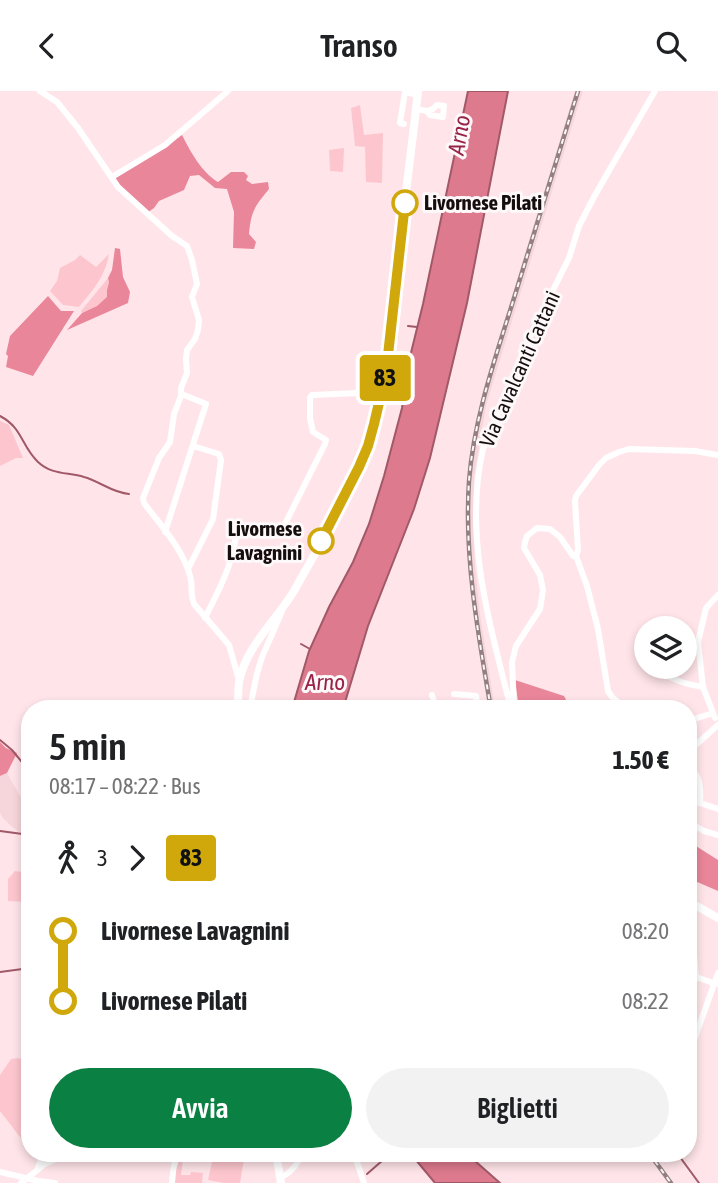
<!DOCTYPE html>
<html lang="it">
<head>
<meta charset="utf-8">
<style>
  :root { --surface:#fff; --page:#f2f2f2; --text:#202124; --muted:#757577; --accent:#0b8043 }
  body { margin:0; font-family:"Asap Condensed",sans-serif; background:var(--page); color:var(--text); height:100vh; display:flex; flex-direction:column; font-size:26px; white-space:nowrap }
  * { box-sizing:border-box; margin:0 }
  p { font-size:23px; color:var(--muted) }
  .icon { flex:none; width:38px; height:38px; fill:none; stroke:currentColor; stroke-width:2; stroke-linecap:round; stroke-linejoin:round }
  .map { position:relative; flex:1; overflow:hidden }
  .details { position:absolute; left:21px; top:609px; width:676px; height:462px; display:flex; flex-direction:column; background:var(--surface); border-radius:28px; box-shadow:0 4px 10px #0003 }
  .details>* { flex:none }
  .badge { padding:0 14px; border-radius:5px; font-size:24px; line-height:46px }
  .buttons { position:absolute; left:634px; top:525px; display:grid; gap:14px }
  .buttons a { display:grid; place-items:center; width:63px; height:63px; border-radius:50%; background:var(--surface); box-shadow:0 4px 10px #0003; font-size:35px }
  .map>.badge { position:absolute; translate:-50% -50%; box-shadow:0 0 0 4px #fff }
  .legs { display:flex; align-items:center; gap:10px; height:77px; padding:0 28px; font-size:23px }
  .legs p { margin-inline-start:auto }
  .headline { display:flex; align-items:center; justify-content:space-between; height:119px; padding:0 28px }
  h1 { font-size:38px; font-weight:600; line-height:52px }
  .button { display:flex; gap:14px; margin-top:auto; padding:14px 28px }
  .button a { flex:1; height:80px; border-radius:42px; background:var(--accent); color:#fff; font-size:28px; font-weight:600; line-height:80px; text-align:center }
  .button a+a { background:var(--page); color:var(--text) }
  ul { padding:0 28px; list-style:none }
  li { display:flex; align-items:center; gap:24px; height:70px; font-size:26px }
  li i { display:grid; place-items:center; width:10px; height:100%; margin:0 9px; background:currentColor }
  li i::after { content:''; width:18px; height:18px; margin:-9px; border:5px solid; border-radius:50%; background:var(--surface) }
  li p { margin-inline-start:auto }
  li:first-child i { background:linear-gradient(#0000 50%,currentColor 0) }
  li:last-child i { background:linear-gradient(currentColor 50%,#0000 0) }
  header { display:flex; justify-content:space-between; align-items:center; height:91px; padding:0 28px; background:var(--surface); font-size:32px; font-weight:600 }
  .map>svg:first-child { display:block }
  .built { fill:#f7d6db }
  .green { fill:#fdc6ce }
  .forest { fill:#ea869a }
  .water { fill:#dd7a8e; stroke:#a15968; stroke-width:2 }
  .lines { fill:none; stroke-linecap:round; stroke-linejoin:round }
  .stream { stroke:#a15968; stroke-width:2 }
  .minor { stroke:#fff; stroke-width:6 }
  .major { stroke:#fff; stroke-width:8 }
  .rail-casing { stroke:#928083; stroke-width:4.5 }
  .rail { stroke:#fdf8f9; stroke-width:2; stroke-dasharray:5; stroke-linecap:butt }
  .line-1-casing { stroke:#fff; stroke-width:16 }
  .line-1 { stroke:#d0a80b; stroke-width:10 }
  .stop-1-dot { fill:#fff; stroke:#d0a80b; stroke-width:3.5 }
  .labels { text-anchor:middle; stroke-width:6; stroke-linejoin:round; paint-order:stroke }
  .stop-label { font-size:21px; font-weight:bold; fill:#160d0f; stroke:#fdf8f9; text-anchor:start }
  .street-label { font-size:21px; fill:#160d0f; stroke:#fdf8f9 }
  .water-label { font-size:23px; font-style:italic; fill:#982347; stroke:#fdf8f9 }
</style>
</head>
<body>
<header><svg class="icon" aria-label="back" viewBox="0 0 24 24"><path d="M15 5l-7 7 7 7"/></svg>Transo<svg class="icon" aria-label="search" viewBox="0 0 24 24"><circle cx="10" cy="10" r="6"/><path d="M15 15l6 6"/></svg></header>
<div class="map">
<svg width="718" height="1092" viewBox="0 0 718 1092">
  <rect width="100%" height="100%" fill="#ffe5e9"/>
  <g class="built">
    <polygon points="575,0 583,0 495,285 486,315 474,387 473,433 475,475 480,523 495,618 488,618 479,562 468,479 465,428 469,373 483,299"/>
    <polygon points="7,682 24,712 28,715 30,713 30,747 24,745 10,734 3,727 0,722 0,685"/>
  </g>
  <g class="green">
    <polygon points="360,14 364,44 383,42 382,92 366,91 365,56 355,55 351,17"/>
    <polygon points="344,57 343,81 330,80 329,59"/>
    <path d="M109 163C105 186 93 199 79 216L63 214 50 200 57 190 60 177 75 169 80 164 96 176Z"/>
    <polygon points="108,187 109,191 107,199 108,206 97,215 82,222 81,220"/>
    <polygon points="0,330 9,334 23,367 16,367 0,375"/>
    <polygon points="15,780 30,782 30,809 25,811 8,810 8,788"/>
    <polygon points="18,967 30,971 30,1059 0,1020 0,984 11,968"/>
    <polygon points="183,1062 191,1065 191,1069 183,1069 181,1084 190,1084 191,1081 203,1082 202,1092 174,1092 176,1072"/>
    <polygon points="214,1062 245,1062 240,1092 224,1092 208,1089"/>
  </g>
  <g class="forest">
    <path d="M182 44C190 60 202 82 218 91L231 81H244L248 85 246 89 252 93 268 91 269 98C255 115 251 120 249 143L256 151 254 158 233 157 234 121 227 98 215 97 199 84 190 85 184 99 159 110 154 117 147 122 112 86 153 64Z"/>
    <polygon points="115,157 120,158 123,186 130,201 128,212 67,239 82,222 97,215 107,206 107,199 109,191 108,187 112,179"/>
    <polygon points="48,205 61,220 74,220 33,285 6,276 8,265 6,263 10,245"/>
    <polygon points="515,589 564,605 571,618 519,618"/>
    <polygon points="0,651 6,657 17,662 7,682 0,685"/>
    <polygon points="688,750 718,769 718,800 688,787"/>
  </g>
  <g class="water">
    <polygon points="468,0 508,0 467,212 430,367 414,418 368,535 343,618 292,618 309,560 329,516 353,471 369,433 384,385 402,317 407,278 423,213"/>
    <polygon points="410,1062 466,1062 500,1092 435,1092"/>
  </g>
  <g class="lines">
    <g class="stream">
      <polyline points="408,235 417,236"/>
      <polyline points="392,304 403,306"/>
      <path d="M0 325C23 337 21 355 38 371 52 384 67 381 84 386 99 390 113 402 129 403"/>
      <polyline points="301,553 310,558"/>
      <polyline points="0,649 12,659 30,681"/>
      <polyline points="0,740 30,744"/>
      <polyline points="0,881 30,877"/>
      <polyline points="677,1062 699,1092"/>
      <polyline points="367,1083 391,1062"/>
    </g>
    <g class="minor">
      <path d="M40 0 57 11 78 37 118 96 172 145 187 155 192 169 197 193 192 206 199 229 198 239 195 248 187 259 186 268 187 282 181 297V305L174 323 170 351 159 367 143 407 144 412C161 435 183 458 190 485 193 494 190 503 194 513L229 554 239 589"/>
      <polyline points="416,18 427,20 430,24 443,26 444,15 437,14 433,18 427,20"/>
      <polyline points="404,33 400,32 405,1 418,4"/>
      <polyline points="112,86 165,54 228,0"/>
      <polyline points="165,441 206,313 184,304 181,305"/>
      <polyline points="576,465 578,459 575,410 576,405 599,374 606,367 619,361 629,358 695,360 718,364"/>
      <polyline points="188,478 213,428 221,369 219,363 193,355"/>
      <path d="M205 527C214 508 225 489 231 468 235 457 234 444 241 435H248L275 443 279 442 282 439 325 353 326 349 313 341 310 327V307L312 304 382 301"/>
      <path d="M657 578C672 589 685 593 703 596"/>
      <polyline points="454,603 476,605 478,618"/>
      <polyline points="432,604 436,618"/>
      <path d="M250 618C254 597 257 576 266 557 271 545 277 533 282 520"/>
      <path d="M511 618C490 534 463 445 483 358L528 249 569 167 579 135 595 104 655 0"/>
      <polyline points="514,618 512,571 516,555 540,518 543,499 540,484 524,457 525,451 527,445 537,437 550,438 560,446 571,462 573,465 576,465 587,495 598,538 608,600 612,606 627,618"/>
      <polyline points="715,627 703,596 698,551 706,517 718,504"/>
      <polyline points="688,630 713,622"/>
      <polyline points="688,659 698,652 718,634"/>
      <path d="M688 673 689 677C701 683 701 700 700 712"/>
      <polyline points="688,708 718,718"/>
      <polyline points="688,731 704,740 718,744"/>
      <polyline points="688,861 694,864 696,886 688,907"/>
      <polyline points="688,883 716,893"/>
      <polyline points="688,966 718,882"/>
      <polyline points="354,1062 364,1092"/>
      <polyline points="38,1076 44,1062"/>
      <polyline points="0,1081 38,1090 55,1092"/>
      <path d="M280 1086C291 1083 298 1072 302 1062"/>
      <polyline points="21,1092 45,1073 68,1062"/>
      <path d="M172 1092C173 1081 173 1071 180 1062"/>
    </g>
    <g class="major">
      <path d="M238 618C238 609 238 600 239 591 246 555 276 530 294 500 319 455 348 407 366 358 389 298 391 232 398 169 404 113 412 56 418 0"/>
      <polyline points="688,810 718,827"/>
      <polyline points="276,1062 281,1092"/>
    </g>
    <defs>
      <g id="rail">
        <path d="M491 618C478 543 464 466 469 390 474 326 496 265 515 204 536 136 557 68 578 0"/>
        <polyline points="649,1062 671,1092"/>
      </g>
    </defs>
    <use href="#rail" class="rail-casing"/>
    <use href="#rail" class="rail"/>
  </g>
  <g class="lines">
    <defs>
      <polyline id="line-1" points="321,450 359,376 368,355 374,333 386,282 405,112"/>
    </defs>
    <use href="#line-1" class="line-1-casing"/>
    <use href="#line-1" class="line-1"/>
  </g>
  <g class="stop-1-dot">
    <circle cx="405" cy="112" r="12"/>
    <circle cx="321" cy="450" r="12"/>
  </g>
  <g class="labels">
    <g class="stop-label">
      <text x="424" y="119">Livornese Pilati</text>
      <text x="302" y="445" text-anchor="end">Livornese<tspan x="302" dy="24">Lavagnini</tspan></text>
    </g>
    <g class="street-label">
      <text transform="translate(520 278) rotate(-66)" y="7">Via Cavalcanti Cattani</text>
    </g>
    <g class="water-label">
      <text transform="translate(459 44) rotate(-80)" y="8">Arno</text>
      <text x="325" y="599">Arno</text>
    </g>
  </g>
</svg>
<div class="buttons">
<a><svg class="icon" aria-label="layers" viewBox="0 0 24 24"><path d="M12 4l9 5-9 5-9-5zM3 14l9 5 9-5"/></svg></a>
</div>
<b class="badge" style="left:385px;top:287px;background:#d0a80b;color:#111">83</b>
<section class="details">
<div class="headline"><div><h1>5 min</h1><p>08:17 – 08:22 · Bus</p></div><b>1.50 €</b></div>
<div class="legs"><svg class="icon" aria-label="walk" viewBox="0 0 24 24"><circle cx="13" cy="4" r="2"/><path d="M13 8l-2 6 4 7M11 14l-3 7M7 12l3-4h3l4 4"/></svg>3<svg class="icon" aria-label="forward" viewBox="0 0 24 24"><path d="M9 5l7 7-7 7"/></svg><b class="badge" style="background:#d0a80b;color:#111">83</b></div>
<ul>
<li><i style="color:#d0a80b"></i><b>Livornese Lavagnini</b><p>08:20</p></li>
<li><i style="color:#d0a80b"></i><b>Livornese Pilati</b><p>08:22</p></li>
</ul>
<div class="button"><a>Avvia</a><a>Biglietti</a></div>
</section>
</div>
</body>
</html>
